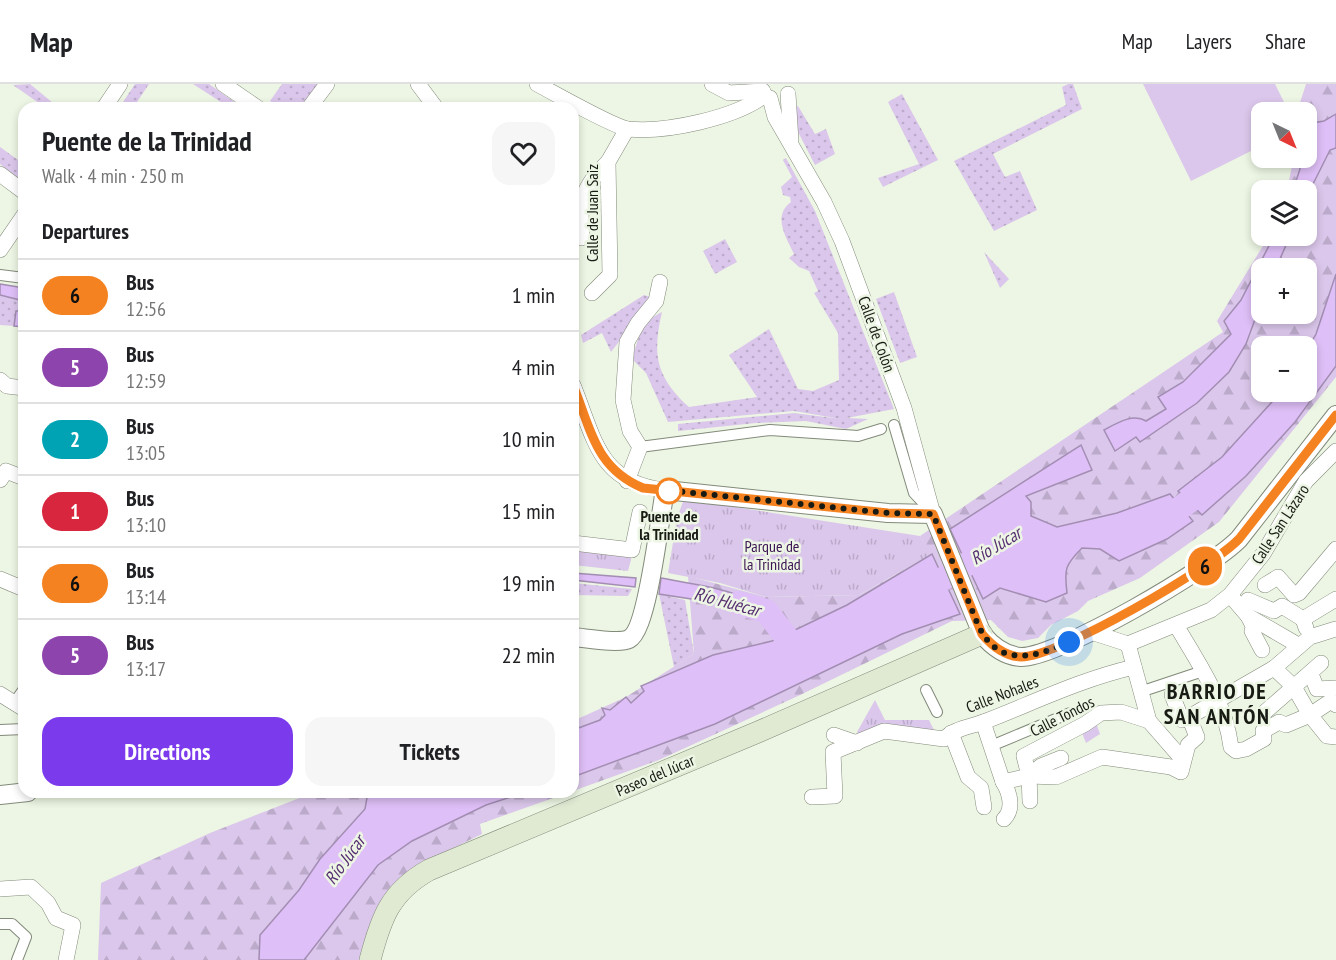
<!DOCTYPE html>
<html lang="en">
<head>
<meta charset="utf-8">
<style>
  :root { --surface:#fff; --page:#f6f6f6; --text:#202124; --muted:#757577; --line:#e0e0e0; --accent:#7c3aed }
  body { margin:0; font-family:"PT Sans Narrow",sans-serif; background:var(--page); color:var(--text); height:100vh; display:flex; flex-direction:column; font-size:22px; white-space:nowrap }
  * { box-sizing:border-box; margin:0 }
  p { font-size:20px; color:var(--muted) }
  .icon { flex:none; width:33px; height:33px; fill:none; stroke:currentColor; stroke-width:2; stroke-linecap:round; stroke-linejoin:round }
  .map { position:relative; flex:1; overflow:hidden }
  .side { position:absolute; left:18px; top:18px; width:561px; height:696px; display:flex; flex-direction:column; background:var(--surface); border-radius:18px; box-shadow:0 3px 9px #0003 }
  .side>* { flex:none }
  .badge { padding:0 12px; border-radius:20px; font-size:21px; line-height:39px }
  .needle { width:39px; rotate:137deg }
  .controls { position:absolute; left:1251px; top:18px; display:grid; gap:12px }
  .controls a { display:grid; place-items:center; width:66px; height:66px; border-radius:12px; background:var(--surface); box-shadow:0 3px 9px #0003; font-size:30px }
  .you { position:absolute; width:30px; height:30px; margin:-15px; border:4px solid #fff; border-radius:50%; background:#1a73e8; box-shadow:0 0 0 9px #1a73e833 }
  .map>.badge { position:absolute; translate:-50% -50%; box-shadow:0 0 0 3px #fff }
  h2 { padding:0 24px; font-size:22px; line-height:54px }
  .round { display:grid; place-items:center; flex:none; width:63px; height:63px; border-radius:18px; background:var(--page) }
  .headline { display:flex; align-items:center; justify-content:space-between; height:102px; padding:0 24px }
  h1 { font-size:28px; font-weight:600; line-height:45px }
  .button { display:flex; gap:12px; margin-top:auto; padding:12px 24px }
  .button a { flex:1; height:69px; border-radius:18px; background:var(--accent); color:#fff; font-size:24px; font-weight:600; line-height:69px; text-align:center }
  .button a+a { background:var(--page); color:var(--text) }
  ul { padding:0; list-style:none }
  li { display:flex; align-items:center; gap:18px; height:72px; padding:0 24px; border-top:2px solid var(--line) }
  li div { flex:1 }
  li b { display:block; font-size:22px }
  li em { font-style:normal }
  li .badge { min-width:66px; font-weight:700; text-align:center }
  header { display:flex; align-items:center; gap:36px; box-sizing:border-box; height:84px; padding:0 30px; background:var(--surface); border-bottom:2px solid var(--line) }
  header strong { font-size:28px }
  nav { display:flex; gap:33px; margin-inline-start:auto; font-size:21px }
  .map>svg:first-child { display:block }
  .grass { fill:url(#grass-tufts) }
  .forest { fill:url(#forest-firs); fill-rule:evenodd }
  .garden { fill:url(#garden-dots) }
  .pitch { fill:#dbc7eb }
  .water { fill:#dfbff7; stroke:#a38eb3; stroke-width:1.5 }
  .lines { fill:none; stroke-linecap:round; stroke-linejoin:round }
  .river { stroke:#dfbff7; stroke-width:24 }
  .pedestrian-casing { stroke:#828a7a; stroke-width:12 }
  .minor-casing { stroke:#828a7a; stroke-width:16 }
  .tertiary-casing { stroke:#828a7a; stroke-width:20 }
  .secondary-casing { stroke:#828a7a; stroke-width:22 }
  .pedestrian { stroke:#fff; stroke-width:10 }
  .minor { stroke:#fff; stroke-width:15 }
  .tertiary { stroke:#fff; stroke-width:18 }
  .secondary { stroke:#e0ead3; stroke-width:21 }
  .line-casing { stroke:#fff; stroke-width:14 }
  .line { stroke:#f58220; stroke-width:9 }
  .walk { stroke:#181b14; stroke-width:6; stroke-dasharray:0 10.8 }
  .stop-dot { fill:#fff; stroke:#f58220; stroke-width:3 }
  .labels { text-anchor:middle; stroke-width:5; stroke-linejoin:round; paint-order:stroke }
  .street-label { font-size:16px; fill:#181b14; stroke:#edf6e4 }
  .stop-label { font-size:16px; font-weight:bold; fill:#181b14; stroke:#edf6e4 }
  .park-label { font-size:16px; fill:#3c1353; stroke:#edf6e4 }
  .water-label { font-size:18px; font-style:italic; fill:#583072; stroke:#edf6e4 }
  .district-label { font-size:22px; font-weight:bold; letter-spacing:1.5px; fill:#181b14; stroke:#edf6e4 }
</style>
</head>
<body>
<header>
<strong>Map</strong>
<nav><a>Map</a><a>Layers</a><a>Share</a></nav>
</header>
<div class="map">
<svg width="1336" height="876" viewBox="0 0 1336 876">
  <defs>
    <pattern id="grass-tufts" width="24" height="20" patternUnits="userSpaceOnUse" patternTransform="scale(1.5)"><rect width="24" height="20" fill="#dbc7eb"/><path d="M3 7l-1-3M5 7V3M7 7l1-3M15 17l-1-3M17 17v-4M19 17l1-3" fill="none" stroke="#bbaac9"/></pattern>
    <pattern id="forest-firs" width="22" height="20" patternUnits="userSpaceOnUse" patternTransform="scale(1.5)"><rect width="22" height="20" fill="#dbc7eb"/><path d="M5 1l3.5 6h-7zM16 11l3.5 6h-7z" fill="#bbaac9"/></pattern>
    <pattern id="garden-dots" width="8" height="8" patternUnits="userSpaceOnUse" patternTransform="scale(1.5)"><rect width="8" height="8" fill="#dbc7eb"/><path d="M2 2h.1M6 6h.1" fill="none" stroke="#bbaac9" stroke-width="1.8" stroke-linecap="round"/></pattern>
  </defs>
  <rect width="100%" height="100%" fill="#edf6e4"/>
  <g class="grass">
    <polygon points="684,415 920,452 932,470 859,511 766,513 720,499 668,489 677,434"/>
    <polygon points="573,467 632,472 628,487 573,481"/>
    <polygon points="875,616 885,636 929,636 937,652 861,656 857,648"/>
    <polygon points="1095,636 1100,650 1086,659 1080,644"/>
  </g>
  <g class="forest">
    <path d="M1306 0H1336V293L1219 438 1140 494 1088 517 1078 527 1051 541 1038 554 1022 557 1008 553 991 536 952 537 798 612 659 676 573 707V637L626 613 694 570 688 492 766 513 859 511 931 471 920 452 1223 248 1217 237 1269 152H1306V106H1287L1292 82 1290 74H1306V28H1297ZM1262 184H1306V230H1262ZM1262 262H1306V308H1262Z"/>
    <polygon points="315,708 570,708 480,740 482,750 427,777 389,804 364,876 98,876 101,799 210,749"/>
  </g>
  <g class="garden">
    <polygon points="30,0 59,24 46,24 13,1"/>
    <polygon points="135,0 149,0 133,24 119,24"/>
    <polygon points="193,0 209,0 243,24 230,24"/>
    <polygon points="282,0 318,0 303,24 280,24 270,17"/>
    <polygon points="1068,0 1073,0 1082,25 993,70 1005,93 1020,87 1037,126 994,147 954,77 1066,21 1062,3"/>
    <polygon points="902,10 938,76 883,103 878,94 919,80 888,18"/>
    <polygon points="798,22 815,50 826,45 835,70 815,81 797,46 793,25"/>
    <polygon points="0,63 21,78 24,75 24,99 0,80"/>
    <path d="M786 74 815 127 894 325 847 334 868 335 846 345 806 337 756 339 678 347V340L794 329 841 335 794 327 668 338 646 289 632 275C638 255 642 237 662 228 652 271 656 293 689 323L757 313 729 271 769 245 798 305 813 307 839 296 838 249 814 209 818 207 809 187 799 183 789 174 794 170C786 153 772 132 791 118L790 113 783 111 781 103 792 93 783 76Z"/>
    <polygon points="725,155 737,178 715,190 703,167"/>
    <polygon points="984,168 1009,195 1000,204"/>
    <polygon points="894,208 917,273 900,279 876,215"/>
    <polygon points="4,211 24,217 24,227 16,227 14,242 0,241 0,212"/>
    <polygon points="644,211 653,214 611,268 602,249 583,259 581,251"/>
    <polygon points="573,499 632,505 628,512 573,511"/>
    <polygon points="659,510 685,516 694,570 674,583"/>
  </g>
  <polygon class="pitch" points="1143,0 1275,0 1289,28 1262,28 1261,62 1191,97"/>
  <g class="water">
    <polygon points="1336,30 1336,64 1330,66 1307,112 1306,106 1293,106 1300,85 1297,74 1306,74 1307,40 1324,37"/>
    <path d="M1274 152H1290L1276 184H1262L1261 219 1246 260 1229 288 1197 319 1140 358 1136 353 1115 367 1104 346C1117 339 1133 329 1146 337L1166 325 1158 313 1183 298 1231 250 1224 237 1241 216Z"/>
    <polygon points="1336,190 1336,282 1295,338 1246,392 1202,431 1178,407 1222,373 1281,308 1306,308 1307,266 1316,250"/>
    <polygon points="0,200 24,204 24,217 0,211"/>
    <polygon points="16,227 24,227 24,243 14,242"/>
    <path d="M1081 361 1092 386 1026 412 1031 418V432L1057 443 1117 429 1170 410 1193 437 1167 455 1119 477 1100 465 1082 464C1065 481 1064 485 1067 509L1046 518 1000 504 983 515 950 445Z"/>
    <polygon points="932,470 960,530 902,550 715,640 573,693 573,646 600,636 605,631 602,624 610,626 626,613 631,619 644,607 641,602 713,571 772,557 847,521"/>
    <polygon points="573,489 636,494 635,503 573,496"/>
    <path d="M661 494C698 501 739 505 769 527L765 531 719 515 711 518 659 510Z"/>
    <polygon points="368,708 526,708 486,721 412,757 378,781 304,876 259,876 260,851 299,806 320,775 365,725"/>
  </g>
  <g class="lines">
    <g class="river">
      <polyline points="1156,442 1215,398"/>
      <polyline points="915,512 995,463"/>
      <polyline points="739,519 766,527 805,577"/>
    </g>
    <defs>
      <g id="pedestrian">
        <polyline points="0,191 24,194"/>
        <polyline points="894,341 914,409 931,427"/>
        <polyline points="640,363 770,346 858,352 881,345"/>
        <polyline points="926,606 937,628"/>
        <polyline points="1140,608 1203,587"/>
        <polyline points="14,619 24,605"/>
        <polyline points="0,646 24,645"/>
        <polyline points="991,662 1070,629"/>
        <polyline points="0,840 12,840 26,853 17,876"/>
      </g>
      <g id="minor">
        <polyline points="223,0 258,24"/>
        <polyline points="418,0 436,24"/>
        <path d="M537 0C554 9 614 43 628 45 665 49 736 34 765 11"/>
        <polyline points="712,0 729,9 763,7"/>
        <polyline points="788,10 791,57"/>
        <polyline points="770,14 775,33 824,118 842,157 904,324 933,430"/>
        <polyline points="104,24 120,0"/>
        <polyline points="309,24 327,0"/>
        <polyline points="0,90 24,108"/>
        <path d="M582 154C579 118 581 104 608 78"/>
        <polyline points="0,166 24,131"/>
        <polyline points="592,209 610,191 608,78 627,45"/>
        <polyline points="0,296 7,302 24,304"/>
        <path d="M573 301C595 355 598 399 665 406"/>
        <polyline points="0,396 6,387 24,394"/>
        <polyline points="627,397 640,363 630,347 623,316 627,258 638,239 656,217 660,198"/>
        <polyline points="573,459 632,466 640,428"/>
        <polyline points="0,495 24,505"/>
        <polyline points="1265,501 1278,493 1294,511 1299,509 1336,465"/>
        <polyline points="1230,511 1248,532 1298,561"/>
        <polyline points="1243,524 1248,516 1274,527 1282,522 1303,535"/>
        <polyline points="1248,532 1254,544 1252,547 1262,566"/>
        <path d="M1176 541C1199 580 1225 617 1231 663L1236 667 1246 665 1264 655 1263 647 1279 638 1286 641 1310 631 1331 617 1336 621"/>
        <polyline points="1306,544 1303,535 1336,515"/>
        <polyline points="1091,548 1128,560 1211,526 1230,511 1263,470 1306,397 1336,367"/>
        <polyline points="1128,560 1149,637 1183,676"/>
        <polyline points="1274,584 1294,603 1310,631 1327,652 1336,653"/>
        <polyline points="1311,590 1317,605 1335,604"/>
        <polyline points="0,610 24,625"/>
        <polyline points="1172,611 1182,636 1189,633"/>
        <polyline points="1265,628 1321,579"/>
        <polyline points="983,638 1003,698"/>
        <polyline points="951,649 968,693 981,704 984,723"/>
        <polyline points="834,651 857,659"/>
        <polyline points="1029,692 1056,693 1102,673 1171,683 1181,688 1188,661 1197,653 1189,633 1274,584 1310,553 1336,545"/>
        <path d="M812 713 835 712 833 668 884 647 944 655C955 644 971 643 986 637 1035 618 1082 595 1134 583"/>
        <polyline points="1030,717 1029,692 1041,682 1061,674"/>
        <path d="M1004 735C1014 725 1010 709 1003 698L1029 692 1024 672 1085 640 1101 629 1121 628 1149 637"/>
        <polyline points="0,805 31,803 48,819 56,834 73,841 66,876"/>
      </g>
      <g id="tertiary">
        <path d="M573 553C586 554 619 560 629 555 648 545 660 431 665 406L888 429 933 430 982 550C992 562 1005 572 1021 573 1059 573 1211 484 1239 455L1336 331"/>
        <polyline points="0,711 28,708"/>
      </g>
      <path id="secondary" d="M370 876C381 834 390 808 429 786L758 648 982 550"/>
    </defs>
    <use href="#pedestrian" class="pedestrian-casing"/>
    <use href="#minor" class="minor-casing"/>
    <use href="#tertiary" class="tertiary-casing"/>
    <use href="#secondary" class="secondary-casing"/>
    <use href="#pedestrian" class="pedestrian"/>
    <use href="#minor" class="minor"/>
    <use href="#tertiary" class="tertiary"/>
    <use href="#secondary" class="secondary"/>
  </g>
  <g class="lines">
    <defs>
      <path id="line" d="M573 301C591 345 595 384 643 404L888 429 933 430 982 550C992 562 1005 572 1021 573 1059 573 1211 484 1239 455L1336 331"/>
    </defs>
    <use href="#line" class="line-casing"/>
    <use href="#line" class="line"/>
    <path class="walk" d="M669 407 665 406 888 429 933 430 978 541C998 584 1034 574 1069 558"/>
  </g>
  <circle class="stop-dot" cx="669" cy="407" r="12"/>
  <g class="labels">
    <g class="street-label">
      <text transform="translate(592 129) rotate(-90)" y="6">Calle de Juan Saiz</text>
      <text transform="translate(877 250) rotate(70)" y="6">Calle de Colón</text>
      <text transform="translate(1280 440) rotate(-57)" y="6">Calle San Lázaro</text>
      <text transform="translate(1002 610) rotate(-21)" y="6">Calle Nohales</text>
      <text transform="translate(1062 632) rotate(-27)" y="6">Calle Tondos</text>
      <text transform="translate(655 691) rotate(-23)" y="6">Paseo del Júcar</text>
    </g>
    <g class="stop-label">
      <text x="669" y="438">Puente de<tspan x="669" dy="18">la Trinidad</tspan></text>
    </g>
    <g class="park-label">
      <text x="772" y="468">Parque de<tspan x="772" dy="18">la Trinidad</tspan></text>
    </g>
    <g class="water-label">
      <text transform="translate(996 462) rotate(-31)" y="6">Río Júcar</text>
      <text transform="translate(727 518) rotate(15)" y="6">Río Huécar</text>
      <text transform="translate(345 776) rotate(-54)" y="6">Río Júcar</text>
    </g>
    <g class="district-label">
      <text x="1217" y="615">BARRIO DE<tspan x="1217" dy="25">SAN ANTÓN</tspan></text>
    </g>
  </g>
</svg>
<div class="controls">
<a><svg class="needle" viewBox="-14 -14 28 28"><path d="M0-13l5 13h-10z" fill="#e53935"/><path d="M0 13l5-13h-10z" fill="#757577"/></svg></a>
<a><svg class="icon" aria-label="layers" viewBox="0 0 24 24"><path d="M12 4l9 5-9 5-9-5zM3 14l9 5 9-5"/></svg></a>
<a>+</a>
<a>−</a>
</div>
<div class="you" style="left:1069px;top:558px"></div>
<b class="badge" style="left:1205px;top:482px;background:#f58220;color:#111">6</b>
<section class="side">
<div class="headline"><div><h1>Puente de la Trinidad</h1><p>Walk · 4 min · 250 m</p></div><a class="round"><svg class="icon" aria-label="heart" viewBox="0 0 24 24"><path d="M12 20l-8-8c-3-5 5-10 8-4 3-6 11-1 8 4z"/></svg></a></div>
<h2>Departures</h2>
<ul>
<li><span class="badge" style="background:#f58220;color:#111">6</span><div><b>Bus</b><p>12:56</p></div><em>1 min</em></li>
<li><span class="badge" style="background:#8e44ad;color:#fff">5</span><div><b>Bus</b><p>12:59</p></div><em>4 min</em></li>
<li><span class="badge" style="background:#00a3b4;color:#fff">2</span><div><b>Bus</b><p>13:05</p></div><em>10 min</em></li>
<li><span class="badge" style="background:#d7263d;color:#fff">1</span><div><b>Bus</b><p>13:10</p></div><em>15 min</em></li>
<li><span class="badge" style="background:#f58220;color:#111">6</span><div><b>Bus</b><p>13:14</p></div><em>19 min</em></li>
<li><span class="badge" style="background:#8e44ad;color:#fff">5</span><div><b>Bus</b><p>13:17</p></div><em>22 min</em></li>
</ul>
<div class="button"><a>Directions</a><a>Tickets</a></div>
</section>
</div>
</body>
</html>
